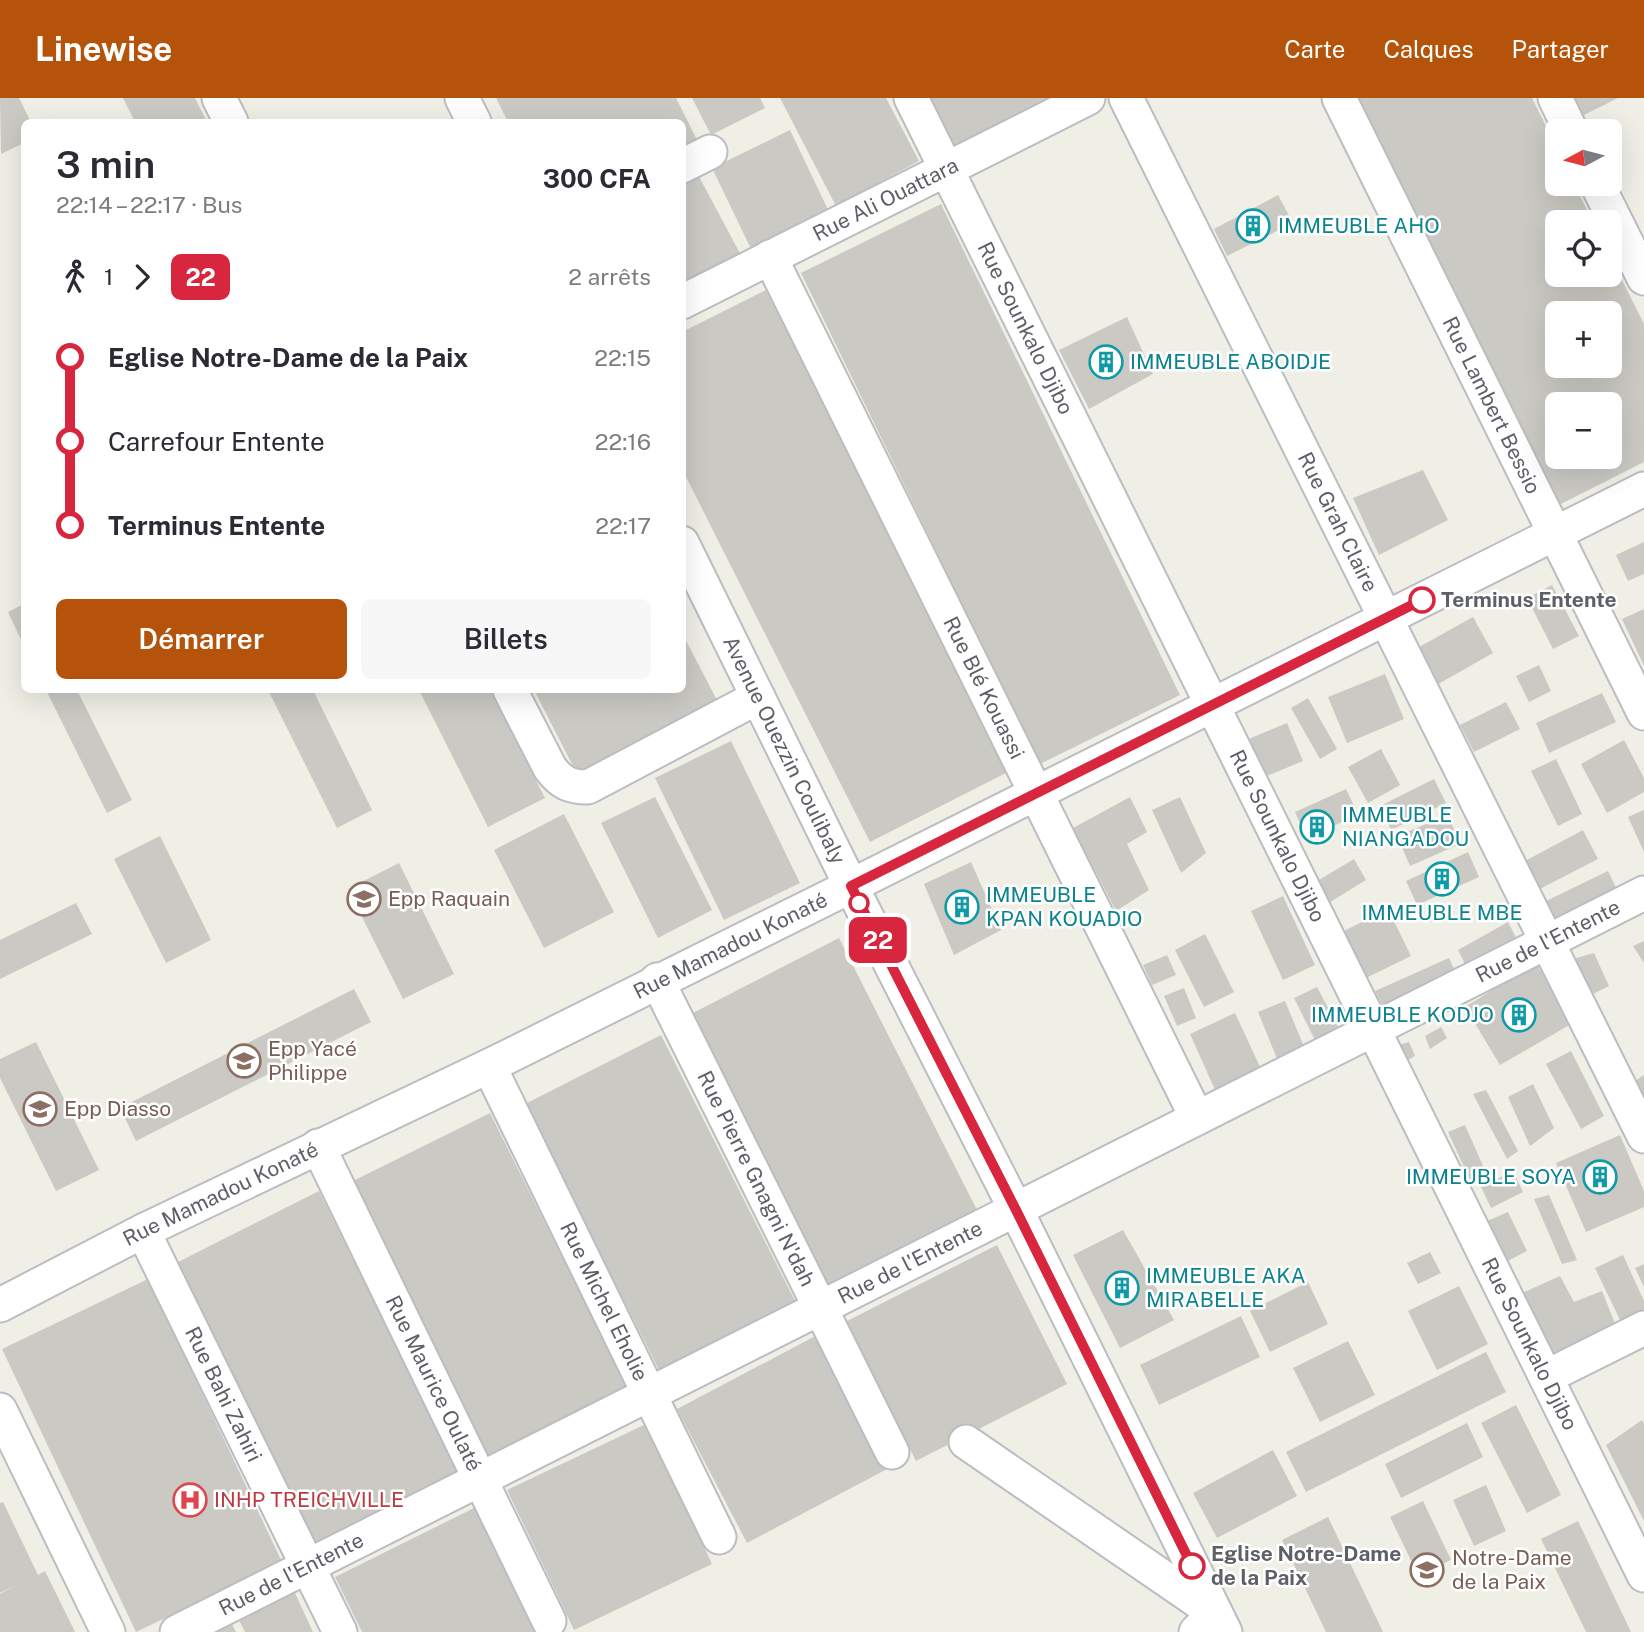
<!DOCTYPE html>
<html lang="fr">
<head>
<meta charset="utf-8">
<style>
  :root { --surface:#fff; --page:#f7f7f7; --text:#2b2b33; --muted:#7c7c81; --accent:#b45309 }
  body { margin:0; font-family:"Public Sans",sans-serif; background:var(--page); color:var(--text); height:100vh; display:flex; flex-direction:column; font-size:26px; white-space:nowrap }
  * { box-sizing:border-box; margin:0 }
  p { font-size:23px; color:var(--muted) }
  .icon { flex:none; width:38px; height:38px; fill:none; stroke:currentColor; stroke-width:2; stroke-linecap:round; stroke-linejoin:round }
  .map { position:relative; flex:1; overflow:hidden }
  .drawer { position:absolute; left:21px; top:21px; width:665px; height:574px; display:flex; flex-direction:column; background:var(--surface); border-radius:10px; box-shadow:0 7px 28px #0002 }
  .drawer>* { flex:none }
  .badge { padding:0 14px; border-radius:10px; font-size:24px; line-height:46px }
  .needle { width:46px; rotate:263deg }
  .buttons { position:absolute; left:1545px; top:21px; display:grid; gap:14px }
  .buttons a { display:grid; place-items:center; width:77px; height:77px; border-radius:10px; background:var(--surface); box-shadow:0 7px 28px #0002; font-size:35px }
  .map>.badge { position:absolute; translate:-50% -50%; box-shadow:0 0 0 4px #fff }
  .legs { display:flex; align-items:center; gap:10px; height:77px; padding:0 35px; font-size:23px }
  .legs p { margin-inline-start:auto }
  .summary { display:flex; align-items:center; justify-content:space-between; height:119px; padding:0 35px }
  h1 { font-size:38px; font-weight:600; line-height:52px }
  .button { display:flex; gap:14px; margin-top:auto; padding:14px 35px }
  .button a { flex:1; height:80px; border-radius:10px; background:var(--accent); color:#fff; font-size:28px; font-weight:600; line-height:80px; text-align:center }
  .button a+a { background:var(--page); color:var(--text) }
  ul { padding:0 35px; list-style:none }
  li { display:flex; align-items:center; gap:24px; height:84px; font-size:26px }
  li i { display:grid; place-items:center; width:10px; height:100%; margin:0 9px; background:currentColor }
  li i::after { content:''; width:18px; height:18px; margin:-9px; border:5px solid; border-radius:50%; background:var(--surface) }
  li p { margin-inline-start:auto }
  li:first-child i { background:linear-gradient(#0000 50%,currentColor 0) }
  li:last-child i { background:linear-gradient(currentColor 50%,#0000 0) }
  header { display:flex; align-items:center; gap:42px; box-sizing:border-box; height:98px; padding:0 35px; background:var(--accent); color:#fff }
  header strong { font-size:33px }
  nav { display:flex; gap:38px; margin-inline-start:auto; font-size:24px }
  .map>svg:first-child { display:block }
  .building { fill:#cbc9c3; fill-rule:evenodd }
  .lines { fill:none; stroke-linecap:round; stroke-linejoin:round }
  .minor-casing { stroke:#babdc2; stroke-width:37 }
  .minor { stroke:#fff; stroke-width:33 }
  .line-1-casing { stroke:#fff; stroke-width:16 }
  .line-1 { stroke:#d7263d; stroke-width:10 }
  .stop-1-dot { fill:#fff; stroke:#d7263d; stroke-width:3.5 }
  .labels { text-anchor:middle; stroke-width:5; stroke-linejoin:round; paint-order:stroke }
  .street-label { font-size:21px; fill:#5d6067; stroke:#fff }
  .culture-label { font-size:21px; fill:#0d838f; stroke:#fff; text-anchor:start }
  .stop-label { font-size:21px; font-weight:bold; fill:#5d6067; stroke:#fff; text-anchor:start }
  .education-label { font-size:21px; fill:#785e54; stroke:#fff; text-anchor:start }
  .health-label { font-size:21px; fill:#be3a42; stroke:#fff; text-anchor:start }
</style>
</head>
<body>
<header>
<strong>Linewise</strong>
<nav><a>Carte</a><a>Calques</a><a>Partager</a></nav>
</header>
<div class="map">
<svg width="1644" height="1534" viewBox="0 0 1644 1534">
  <rect width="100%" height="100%" fill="#f0efe6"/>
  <g class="building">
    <polygon points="0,0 19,0 31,24 24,24 24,45 1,56"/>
    <polygon points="123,0 195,0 207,24 135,24"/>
    <polygon points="496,0 676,0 702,52 682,62 682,24 508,24"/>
    <polygon points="692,0 760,0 765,10 711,37"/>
    <polygon points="780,0 886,0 919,63 836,108"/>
    <polygon points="930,0 1056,0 955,50"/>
    <path d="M1355 0H1532L1558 52V86H1574L1593 124H1558V177H1610V158L1644 226V364L1557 408ZM1558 215H1610V268H1558ZM1558 306H1610V359H1558Z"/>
    <polygon points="1574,0 1618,0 1584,17"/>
    <polygon points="790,32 831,118 753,155 712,70"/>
    <polygon points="697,75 742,159 682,191 682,83"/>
    <polygon points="1278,97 1293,125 1227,158 1214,131"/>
    <polygon points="941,106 1180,597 1040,666 801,175"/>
    <polygon points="766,192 1008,674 870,744 682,371 682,234"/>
    <polygon points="1127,219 1153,276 1089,311 1059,252"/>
    <polygon points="1423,372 1448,422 1379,457 1353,400"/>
    <polygon points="1644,444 1644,476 1628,483 1616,457"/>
    <polygon points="1552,487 1579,538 1553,551 1527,500"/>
    <polygon points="24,506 24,548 8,514"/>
    <polygon points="1644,511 1644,568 1622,521"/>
    <polygon points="1473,519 1493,555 1433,589 1412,553"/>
    <polygon points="682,535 718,604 577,676 534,592 682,592"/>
    <polygon points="1539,567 1551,593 1529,604 1516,578"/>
    <polygon points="1385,576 1404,621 1347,645 1328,599"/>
    <polygon points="46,592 77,592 132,702 107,715"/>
    <polygon points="268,592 313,592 372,712 337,730"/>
    <polygon points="419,592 490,592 545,700 488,729"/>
    <polygon points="1602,595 1616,624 1549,655 1536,625"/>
    <polygon points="1308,600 1337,651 1320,661 1291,610"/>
    <polygon points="1506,604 1520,631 1474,654 1460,627"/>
    <polygon points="1287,625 1303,663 1262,680 1246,642"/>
    <polygon points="1624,642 1644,680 1644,694 1607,715 1581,666"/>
    <polygon points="731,643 800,785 724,822 655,680"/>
    <polygon points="1381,651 1400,687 1368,705 1348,669"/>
    <polygon points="1556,661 1582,716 1558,728 1531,673"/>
    <polygon points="1434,681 1446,705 1391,732 1380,708"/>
    <polygon points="1346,691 1358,716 1307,741 1295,714"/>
    <polygon points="655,699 712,812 658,840 601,725"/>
    <polygon points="1130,699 1147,734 1127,746 1149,792 1116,813 1073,730"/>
    <polygon points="1180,699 1206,755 1181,775 1152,712"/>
    <polygon points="1644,712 1644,754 1628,719"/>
    <polygon points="564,716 614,814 544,850 494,752"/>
    <polygon points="1448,717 1460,746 1410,768 1397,738"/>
    <polygon points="1583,732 1598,761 1536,793 1521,765"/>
    <polygon points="160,738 211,842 166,865 114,761"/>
    <polygon points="1468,754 1479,779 1417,807 1406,783"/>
    <polygon points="1354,761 1366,782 1327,806 1314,785"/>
    <polygon points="971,764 1001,832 954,857 924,786"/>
    <polygon points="399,765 454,876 403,901 348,791"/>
    <polygon points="1608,773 1620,798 1555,829 1544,804"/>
    <polygon points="1283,798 1315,867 1283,882 1251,813"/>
    <polygon points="76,805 92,836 0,881 0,842"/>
    <polygon points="1388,811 1411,858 1366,880 1342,834"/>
    <polygon points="1508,824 1520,847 1469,874 1458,852"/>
    <polygon points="1205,836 1234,894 1204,909 1175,852"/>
    <polygon points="839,840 978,1114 830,1190 691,916"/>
    <polygon points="1644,843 1644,865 1633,848"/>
    <polygon points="1594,855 1609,888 1583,901 1570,862"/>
    <polygon points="1167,857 1176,877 1152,887 1143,867"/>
    <polygon points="1449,860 1458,880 1385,913 1375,893"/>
    <polygon points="1536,865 1573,925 1500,967 1465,909"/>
    <polygon points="1317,889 1341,934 1317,946 1294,900"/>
    <polygon points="1184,890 1196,920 1177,928 1164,898"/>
    <polygon points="354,891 371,924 136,1043 120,1010"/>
    <polygon points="1285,903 1305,951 1278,963 1258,914"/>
    <polygon points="1235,915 1262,973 1216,994 1190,936"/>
    <polygon points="1441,929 1447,940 1430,951 1425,938"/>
    <polygon points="661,937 796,1205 660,1274 525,1006"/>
    <polygon points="36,944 99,1072 56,1093 0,980 0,961"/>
    <polygon points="1409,944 1415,958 1398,968 1392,949"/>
    <polygon points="1571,953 1604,1018 1581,1031 1546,966"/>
    <polygon points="1644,977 1644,999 1635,983"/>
    <polygon points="1533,986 1554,1030 1530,1048 1508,999"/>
    <polygon points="1486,992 1518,1053 1507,1061 1473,996"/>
    <polygon points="490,1015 628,1291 487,1362 349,1085"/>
    <polygon points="1465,1027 1487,1077 1471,1084 1448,1034"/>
    <polygon points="1620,1037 1644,1093 1644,1109 1586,1134 1556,1065"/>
    <polygon points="1513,1073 1523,1094 1491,1110 1481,1089"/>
    <polygon points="319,1093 458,1373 313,1446 174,1166"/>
    <polygon points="1549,1097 1577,1162 1562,1166 1534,1101"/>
    <polygon points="1508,1114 1527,1153 1504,1165 1487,1123"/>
    <polygon points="1123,1132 1174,1222 1120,1250 1073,1157"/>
    <polygon points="997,1147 1067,1286 916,1363 847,1223"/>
    <polygon points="1430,1154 1441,1175 1418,1186 1407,1165"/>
    <polygon points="1623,1157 1644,1203 1644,1212 1620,1222 1595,1170"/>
    <polygon points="1644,1166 1644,1189 1635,1170"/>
    <polygon points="1560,1178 1574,1204 1602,1193 1618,1233 1553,1265 1520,1196"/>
    <polygon points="148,1181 282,1464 136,1534 2,1251"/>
    <polygon points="1308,1184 1328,1226 1270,1254 1250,1213"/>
    <polygon points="1459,1188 1488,1246 1437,1272 1408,1213"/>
    <polygon points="1241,1218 1260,1259 1159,1307 1140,1267"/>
    <polygon points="821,1235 891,1369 747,1445 677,1311"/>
    <polygon points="1348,1243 1375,1297 1320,1324 1293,1270"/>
    <polygon points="1486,1254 1506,1294 1306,1394 1286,1354"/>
    <polygon points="1516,1307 1561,1397 1527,1415 1481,1325"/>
    <polygon points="1642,1322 1644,1326 1644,1423 1606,1347"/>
    <polygon points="1467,1325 1483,1359 1401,1400 1385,1366"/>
    <polygon points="646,1326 712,1466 574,1532 507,1392"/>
    <polygon points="1273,1352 1297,1398 1217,1440 1193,1395"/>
    <polygon points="1486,1387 1506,1433 1474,1448 1453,1402"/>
    <polygon points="1423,1403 1451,1462 1418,1477 1390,1419"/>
    <polygon points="3,1404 38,1477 45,1473 75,1534 0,1534 0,1496 15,1488 0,1495 0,1405"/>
    <polygon points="476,1409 537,1534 362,1534 335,1479"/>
    <polygon points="1328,1419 1383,1534 1326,1534 1282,1442"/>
    <polygon points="1578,1423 1631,1534 1586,1534 1541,1441"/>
    <polygon points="295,1495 313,1534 245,1534 238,1520"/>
    <polygon points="228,1519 236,1534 198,1534"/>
  </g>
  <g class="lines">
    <defs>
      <g id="minor">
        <polyline points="219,0 231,24"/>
        <polyline points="462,0 474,24"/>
        <path id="s1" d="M911 0 1644 1477"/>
        <path id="s2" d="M1126 0 1644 1038"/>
        <path id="s3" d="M1339 0 1644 615"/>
        <polyline points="1555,0 1571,33"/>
        <polyline points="682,68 710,54"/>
        <polyline points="1597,86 1644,180"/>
        <path id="s4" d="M770 159 1197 1020"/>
        <path id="s5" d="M682 204 1088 0"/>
        <path id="s6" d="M682 445 851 788 1016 1112 1225 1534"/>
        <path d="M510 592 550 670C561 685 570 689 588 689L758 599"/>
        <path id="s7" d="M657 882 892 1354"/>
        <path id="s8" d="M489 968 719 1439"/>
        <path id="s9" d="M318 1048 549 1523"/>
        <path id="s10" d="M143 1133 340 1534"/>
        <path id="s11" d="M0 1207 143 1133 489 968 851 788 1644 391"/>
        <polyline points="1546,1279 1644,1230"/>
        <polyline points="0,1312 108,1534"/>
        <polyline points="966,1344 1215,1515 1196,1534"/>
        <path id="s12" d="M177 1534 1644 795"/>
      </g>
    </defs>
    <use href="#minor" class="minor-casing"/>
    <use href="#minor" class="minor"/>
  </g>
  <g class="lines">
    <defs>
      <polyline id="line-1" points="1192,1468 1016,1112 851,788 1422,502"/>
    </defs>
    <use href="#line-1" class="line-1-casing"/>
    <use href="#line-1" class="line-1"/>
  </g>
  <defs>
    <symbol id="building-ring" viewBox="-11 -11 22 22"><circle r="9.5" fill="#fff" stroke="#0f9aa8" stroke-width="1.5"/><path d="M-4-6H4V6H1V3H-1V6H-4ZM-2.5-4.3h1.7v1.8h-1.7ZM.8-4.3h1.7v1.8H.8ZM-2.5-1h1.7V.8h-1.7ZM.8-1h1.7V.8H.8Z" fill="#0f9aa8"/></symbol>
    <symbol id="school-ring" viewBox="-11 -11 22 22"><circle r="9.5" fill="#fff" stroke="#8d6e63" stroke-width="1.5"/><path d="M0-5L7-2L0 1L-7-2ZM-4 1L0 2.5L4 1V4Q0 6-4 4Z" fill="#8d6e63"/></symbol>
    <symbol id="hospital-ring" viewBox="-11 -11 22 22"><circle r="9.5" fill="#fff" stroke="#e0444e" stroke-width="1.5"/><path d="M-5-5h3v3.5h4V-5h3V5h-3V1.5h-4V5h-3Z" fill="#e0444e"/></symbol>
  </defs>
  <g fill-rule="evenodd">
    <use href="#building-ring" x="1234" y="109" width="38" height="38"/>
    <use href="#building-ring" x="1087" y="245" width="38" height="38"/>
    <use href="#building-ring" x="1298" y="710" width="38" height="38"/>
    <use href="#building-ring" x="1423" y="762" width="38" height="38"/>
    <use href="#school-ring" x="345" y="782" width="38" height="38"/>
    <use href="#building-ring" x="943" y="790" width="38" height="38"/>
    <use href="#building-ring" x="1500" y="898" width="38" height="38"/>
    <use href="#school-ring" x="225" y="944" width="38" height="38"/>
    <use href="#school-ring" x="21" y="992" width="38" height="38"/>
    <use href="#building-ring" x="1581" y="1060" width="38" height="38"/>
    <use href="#building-ring" x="1103" y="1171" width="38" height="38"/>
    <use href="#hospital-ring" x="171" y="1383" width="38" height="38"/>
    <use href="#school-ring" x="1408" y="1453" width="38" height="38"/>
  </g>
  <g class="stop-1-dot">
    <circle cx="1422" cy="502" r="12"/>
    <circle cx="859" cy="805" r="9"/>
    <circle cx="1192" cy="1468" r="12"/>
  </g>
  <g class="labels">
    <g class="street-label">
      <text dy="7" stroke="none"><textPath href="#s5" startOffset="228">Rue Ali Ouattara</textPath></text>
      <text dy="7" stroke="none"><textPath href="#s1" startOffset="257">Rue Sounkalo Djibo</textPath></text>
      <text dy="7" stroke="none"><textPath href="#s3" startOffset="343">Rue Lambert Bessio</textPath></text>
      <text dy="7" stroke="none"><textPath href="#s2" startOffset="474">Rue Grah Claire</textPath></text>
      <text dy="7" stroke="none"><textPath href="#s4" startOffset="481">Rue Blé Kouassi</textPath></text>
      <text dy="7" stroke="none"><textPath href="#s6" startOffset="231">Avenue Ouezzin Coulibaly</textPath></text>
      <text dy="7" stroke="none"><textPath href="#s1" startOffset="824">Rue Sounkalo Djibo</textPath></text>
      <text dy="7" stroke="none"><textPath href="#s12" startOffset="1535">Rue de l'Entente</textPath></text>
      <text dy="7" stroke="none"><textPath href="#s11" startOffset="814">Rue Mamadou Konaté</textPath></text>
      <text dy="7" stroke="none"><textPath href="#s7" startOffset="222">Rue Pierre Gnagni N'dah</textPath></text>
      <text dy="7" stroke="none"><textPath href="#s11" startOffset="247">Rue Mamadou Konaté</textPath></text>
      <text dy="7" stroke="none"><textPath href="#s12" startOffset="821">Rue de l'Entente</textPath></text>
      <text dy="7" stroke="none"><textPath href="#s8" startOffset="262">Rue Michel Eholie</textPath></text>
      <text dy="7" stroke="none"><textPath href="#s1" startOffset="1391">Rue Sounkalo Djibo</textPath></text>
      <text dy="7" stroke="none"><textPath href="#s9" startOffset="264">Rue Maurice Oulaté</textPath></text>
      <text dy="7" stroke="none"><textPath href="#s10" startOffset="182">Rue Bahi Zahiri</textPath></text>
      <text dy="7" stroke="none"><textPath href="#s12" startOffset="128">Rue de l'Entente</textPath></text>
    </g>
    <g class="culture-label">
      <text x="1278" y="135">IMMEUBLE AHO</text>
      <text x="1130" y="271">IMMEUBLE ABOIDJE</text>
      <text x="1342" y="724">IMMEUBLE<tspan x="1342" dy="24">NIANGADOU</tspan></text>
      <text x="986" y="804">IMMEUBLE<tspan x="986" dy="24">KPAN KOUADIO</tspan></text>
      <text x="1442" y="822" text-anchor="middle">IMMEUBLE MBE</text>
      <text x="1494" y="924" text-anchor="end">IMMEUBLE KODJO</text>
      <text x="1576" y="1086" text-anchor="end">IMMEUBLE SOYA</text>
      <text x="1146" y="1185">IMMEUBLE AKA<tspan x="1146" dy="24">MIRABELLE</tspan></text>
    </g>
    <g class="stop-label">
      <text x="1441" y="509">Terminus Entente</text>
      <text x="1211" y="1463">Eglise Notre-Dame<tspan x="1211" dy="24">de la Paix</tspan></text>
    </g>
    <g class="education-label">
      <text x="388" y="808">Epp Raquain</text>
      <text x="268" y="958">Epp Yacé<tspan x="268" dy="24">Philippe</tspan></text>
      <text x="64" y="1018">Epp Diasso</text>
      <text x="1452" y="1467">Notre-Dame<tspan x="1452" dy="24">de la Paix</tspan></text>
    </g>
    <g class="health-label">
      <text x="214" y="1409">INHP TREICHVILLE</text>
    </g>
  </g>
</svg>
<div class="buttons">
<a><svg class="needle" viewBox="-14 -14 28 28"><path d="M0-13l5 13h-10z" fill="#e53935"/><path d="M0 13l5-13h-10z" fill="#7c7c81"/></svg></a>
<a><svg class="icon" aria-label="locate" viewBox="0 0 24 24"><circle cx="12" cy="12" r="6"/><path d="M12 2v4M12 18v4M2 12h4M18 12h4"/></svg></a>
<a>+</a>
<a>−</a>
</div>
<b class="badge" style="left:878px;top:842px;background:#d7263d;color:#fff">22</b>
<section class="drawer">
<div class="summary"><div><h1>3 min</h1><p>22:14 – 22:17 · Bus</p></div><b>300 CFA</b></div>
<div class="legs"><svg class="icon" aria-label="walk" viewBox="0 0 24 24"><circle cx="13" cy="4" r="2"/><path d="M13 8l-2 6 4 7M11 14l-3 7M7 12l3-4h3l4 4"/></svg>1<svg class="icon" aria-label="forward" viewBox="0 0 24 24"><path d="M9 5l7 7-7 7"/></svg><b class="badge" style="background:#d7263d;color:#fff">22</b><p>2 arrêts</p></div>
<ul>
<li><i style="color:#d7263d"></i><b>Eglise Notre-Dame de la Paix</b><p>22:15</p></li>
<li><i style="color:#d7263d"></i><span>Carrefour Entente</span><p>22:16</p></li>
<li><i style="color:#d7263d"></i><b>Terminus Entente</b><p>22:17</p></li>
</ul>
<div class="button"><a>Démarrer</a><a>Billets</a></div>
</section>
</div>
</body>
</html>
